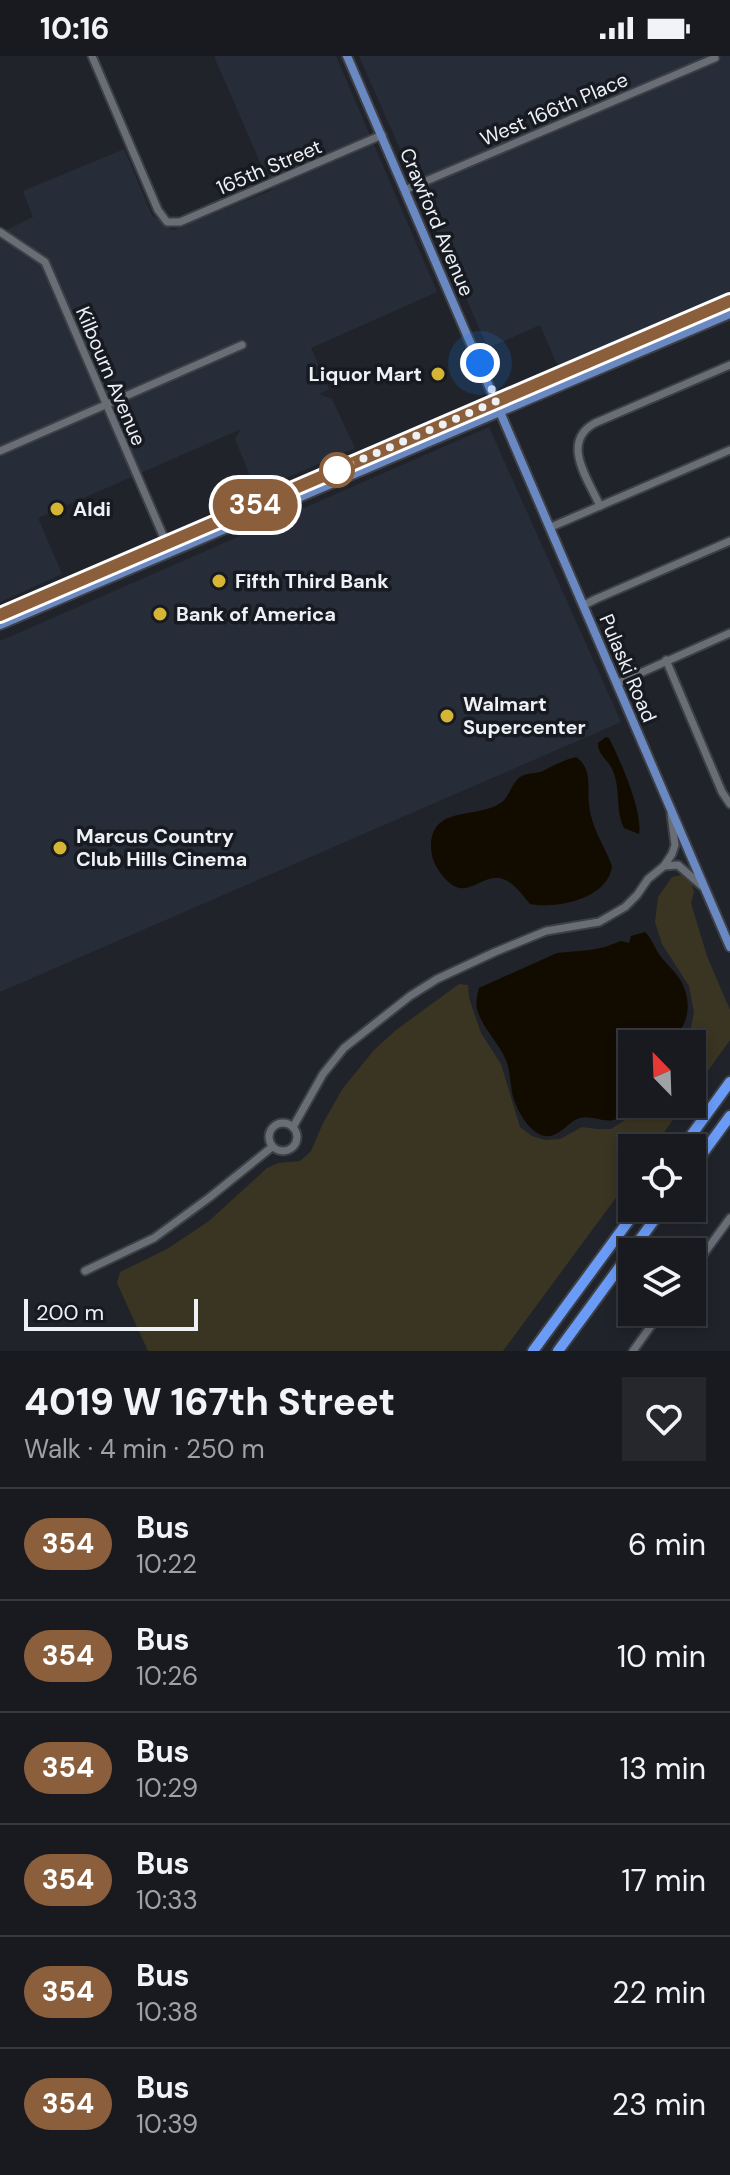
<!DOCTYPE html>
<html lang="en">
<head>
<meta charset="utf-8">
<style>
  :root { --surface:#181a1f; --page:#25272c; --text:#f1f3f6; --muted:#9fa1a4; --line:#36383d }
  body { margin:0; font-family:"DM Sans",sans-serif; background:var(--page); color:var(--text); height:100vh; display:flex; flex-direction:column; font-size:30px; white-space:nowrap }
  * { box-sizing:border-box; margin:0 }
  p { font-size:26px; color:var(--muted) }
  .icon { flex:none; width:44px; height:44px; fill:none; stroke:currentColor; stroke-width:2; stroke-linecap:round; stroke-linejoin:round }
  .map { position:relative; height:1295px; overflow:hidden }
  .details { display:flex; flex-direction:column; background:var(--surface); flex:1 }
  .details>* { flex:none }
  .badge { padding:0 16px; border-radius:26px; font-size:28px; line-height:52px }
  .needle { width:52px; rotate:337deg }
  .fabs { position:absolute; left:618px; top:974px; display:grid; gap:16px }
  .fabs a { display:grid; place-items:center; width:88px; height:88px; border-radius:0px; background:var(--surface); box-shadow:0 4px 12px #0003,0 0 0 2px var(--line); font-size:40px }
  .scale { position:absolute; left:24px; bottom:20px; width:174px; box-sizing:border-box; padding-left:8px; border:4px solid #edf0f4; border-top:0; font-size:22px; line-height:28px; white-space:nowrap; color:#edf0f4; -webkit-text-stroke:6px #171a20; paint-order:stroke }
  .you { position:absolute; width:40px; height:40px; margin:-20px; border:6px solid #fff; border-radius:50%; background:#1a73e8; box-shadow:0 0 0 12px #1a73e833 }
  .map>.badge { position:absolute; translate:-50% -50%; box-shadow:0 0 0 4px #fff }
  .round { display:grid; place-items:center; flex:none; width:84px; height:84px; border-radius:0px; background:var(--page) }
  .headline { display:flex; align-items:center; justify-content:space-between; height:136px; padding:0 24px }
  h1 { font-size:38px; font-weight:800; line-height:60px }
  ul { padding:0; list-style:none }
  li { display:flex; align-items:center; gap:24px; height:112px; padding:0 24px; border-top:2px solid var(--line) }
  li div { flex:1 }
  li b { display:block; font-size:30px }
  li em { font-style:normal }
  li .badge { min-width:88px; font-weight:700; text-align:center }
  .status { display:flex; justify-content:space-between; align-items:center; height:56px; padding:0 40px; background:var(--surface); direction:ltr }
  .status svg { height:22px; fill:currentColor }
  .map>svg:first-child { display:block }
  .built { fill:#272d38 }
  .green { fill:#3a3422 }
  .water { fill:#120b00 }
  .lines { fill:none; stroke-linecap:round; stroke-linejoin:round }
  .minor-casing { stroke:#3c3f44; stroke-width:11 }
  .major-casing { stroke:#3c3f44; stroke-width:12 }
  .highway-casing { stroke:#3c3f44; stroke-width:14 }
  .minor { stroke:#696d75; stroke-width:7 }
  .major { stroke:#6a89c2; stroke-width:8 }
  .highway { stroke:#6a9bf6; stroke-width:10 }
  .line-casing { stroke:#fff; stroke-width:18 }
  .line { stroke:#8b5e3c; stroke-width:12 }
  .walk { stroke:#edf0f4; stroke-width:8; stroke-dasharray:0 14.4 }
  .poi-dot { fill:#d6b534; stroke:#171a20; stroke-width:3 }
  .stop-dot { fill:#fff; stroke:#8b5e3c; stroke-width:4 }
  .labels { text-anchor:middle; stroke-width:7; stroke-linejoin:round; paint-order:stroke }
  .street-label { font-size:20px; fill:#edf0f4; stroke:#171a20 }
  .poi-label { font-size:20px; font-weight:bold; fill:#edf0f4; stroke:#171a20; text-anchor:start }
</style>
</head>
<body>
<div class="status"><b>10:16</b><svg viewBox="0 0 49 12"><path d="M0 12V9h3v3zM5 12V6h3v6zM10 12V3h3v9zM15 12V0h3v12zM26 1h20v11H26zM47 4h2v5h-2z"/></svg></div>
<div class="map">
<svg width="730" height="1295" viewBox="0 0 730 1295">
  <rect width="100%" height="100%" fill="#202329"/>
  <g class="built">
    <polygon points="214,0 336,0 437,236 311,292 329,333 319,338 332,343 355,392 256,435 235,383 241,373 38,462 62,518 0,546 0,177 33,161 23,135 124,93 152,159 173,174 272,134"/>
    <polygon points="359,0 730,0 730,243 560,315 540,269 488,292"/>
    <polygon points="489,371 621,666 0,936 0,585"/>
  </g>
  <g class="green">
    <polygon points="681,819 691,825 694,836 691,847 707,900 730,954 730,984 692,1037 692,988 674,988 690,975 694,957 689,930 662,888 655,866 658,841 672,821"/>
    <polygon points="459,928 468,929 469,942 481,977 501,1008 520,1071 532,1080 545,1084 560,1083 582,1071 597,1073 611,1073 628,1062 633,1048 684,1048 653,1092 632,1092 632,1120 503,1295 148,1295 117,1227 120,1216 167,1193 209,1165 267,1112 278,1107 300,1105 311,1095 323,1067 343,1032 374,994 396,974"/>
  </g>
  <g class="water">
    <path d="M606 681 609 682C620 704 643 755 639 778L624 772C615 754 621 734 613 715 609 704 598 700 598 687Z"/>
    <path d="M576 701C593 713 587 731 589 749 591 771 604 789 612 810 608 843 557 853 530 848 522 839 515 827 503 823 484 816 469 842 451 828 440 819 431 805 431 791 431 748 478 764 502 746 510 740 511 728 520 721 528 716 536 718 543 715 554 709 564 704 576 701Z"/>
    <path d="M645 876C653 884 655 894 662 902 667 909 674 914 679 922 694 944 690 976 664 987 655 990 641 988 632 988 632 1004 633 1042 625 1055 614 1074 595 1058 580 1062 566 1065 554 1093 532 1073 523 1065 513 1046 512 1035 510 1024 510 1014 506 1004 499 987 484 974 478 956 475 948 477 940 479 932L557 897 590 894 605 891 621 885 629 887 631 880Z"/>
  </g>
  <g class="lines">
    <defs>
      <g id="minor">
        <polyline points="92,0 158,154 167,166 180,166 382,79"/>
        <polyline points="405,134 715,2"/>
        <polyline points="0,176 45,206 168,491"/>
        <polyline points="0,395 242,289"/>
        <path d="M600 450C588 423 560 386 595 367L730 309"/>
        <polyline points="551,471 730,394"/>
        <polyline points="584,549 596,543 730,485"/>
        <polyline points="666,604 722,736 730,748"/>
        <polyline points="618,627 730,577"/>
        <polyline points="664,810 678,809 702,830"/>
        <circle cx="283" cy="1081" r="14"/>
        <polyline points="293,1071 323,1018 344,992 410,940 437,923 495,896 546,875 599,866 625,851 637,839 648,823 664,810 672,798 675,789 671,758"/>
        <polyline points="692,1214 730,1162"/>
        <polyline points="85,1215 154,1182 210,1141 272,1091"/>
        <polyline points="633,1295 661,1256"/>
      </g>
      <g id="major">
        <polyline points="347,0 730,891"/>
        <polyline points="0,559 730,245"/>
        <polyline points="0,569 730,258"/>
      </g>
      <g id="highway">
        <polyline points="682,1092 730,1026"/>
        <polyline points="692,1112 730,1060"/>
        <polyline points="533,1295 638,1152"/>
        <polyline points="558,1295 663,1152"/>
      </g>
    </defs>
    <use href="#minor" class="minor-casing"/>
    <use href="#major" class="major-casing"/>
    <use href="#highway" class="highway-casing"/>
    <use href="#minor" class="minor"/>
    <use href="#major" class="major"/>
    <use href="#highway" class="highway"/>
  </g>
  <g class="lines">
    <defs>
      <polyline id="line" points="0,559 730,245"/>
    </defs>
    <use href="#line" class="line-casing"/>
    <use href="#line" class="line"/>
    <polyline class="walk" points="337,414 497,345 480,307"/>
  </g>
  <g class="poi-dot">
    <circle cx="438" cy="318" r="8"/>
    <circle cx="57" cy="453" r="8"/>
    <circle cx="219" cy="525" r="8"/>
    <circle cx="160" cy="558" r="8"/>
    <circle cx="447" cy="660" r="8"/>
    <circle cx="60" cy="792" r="8"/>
  </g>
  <circle class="stop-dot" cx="337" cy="414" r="16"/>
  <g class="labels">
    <g class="street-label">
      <text transform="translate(554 53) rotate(-23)" y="7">West 166th Place</text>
      <text transform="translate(269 111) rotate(-23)" y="7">165th Street</text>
      <text transform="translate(437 166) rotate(67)" y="7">Crawford Avenue</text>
      <text transform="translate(111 320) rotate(67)" y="7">Kilbourn Avenue</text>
      <text transform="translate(628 612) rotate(67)" y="7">Pulaski Road</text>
    </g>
    <g class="poi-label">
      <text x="422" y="325" text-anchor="end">Liquor Mart</text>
      <text x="73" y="460">Aldi</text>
      <text x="235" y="532">Fifth Third Bank</text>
      <text x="176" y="565">Bank of America</text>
      <text x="463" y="655">Walmart<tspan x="463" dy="23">Supercenter</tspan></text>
      <text x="76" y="787">Marcus Country<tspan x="76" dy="23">Club Hills Cinema</tspan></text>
    </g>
  </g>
</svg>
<div class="fabs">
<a><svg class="needle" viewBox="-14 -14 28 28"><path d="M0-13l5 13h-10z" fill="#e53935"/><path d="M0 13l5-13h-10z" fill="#9fa1a4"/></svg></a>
<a><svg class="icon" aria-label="locate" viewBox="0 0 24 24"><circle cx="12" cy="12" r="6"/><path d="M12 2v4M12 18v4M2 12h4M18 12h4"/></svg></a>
<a><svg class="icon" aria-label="layers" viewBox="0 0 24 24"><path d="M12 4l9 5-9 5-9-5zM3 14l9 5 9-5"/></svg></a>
</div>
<div class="scale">200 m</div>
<div class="you" style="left:480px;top:307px"></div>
<b class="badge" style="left:255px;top:449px;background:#8b5e3c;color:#fff">354</b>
</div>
<section class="details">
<div class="headline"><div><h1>4019 W 167th Street</h1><p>Walk · 4 min · 250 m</p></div><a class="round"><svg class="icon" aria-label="heart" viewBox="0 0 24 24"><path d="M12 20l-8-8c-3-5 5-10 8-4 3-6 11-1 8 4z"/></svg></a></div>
<ul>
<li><span class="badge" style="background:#8b5e3c;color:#fff">354</span><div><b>Bus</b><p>10:22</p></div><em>6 min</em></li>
<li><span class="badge" style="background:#8b5e3c;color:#fff">354</span><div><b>Bus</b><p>10:26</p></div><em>10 min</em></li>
<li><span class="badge" style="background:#8b5e3c;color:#fff">354</span><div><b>Bus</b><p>10:29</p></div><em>13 min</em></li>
<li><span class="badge" style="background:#8b5e3c;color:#fff">354</span><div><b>Bus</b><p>10:33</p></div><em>17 min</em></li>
<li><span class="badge" style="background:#8b5e3c;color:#fff">354</span><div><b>Bus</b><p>10:38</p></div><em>22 min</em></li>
<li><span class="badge" style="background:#8b5e3c;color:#fff">354</span><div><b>Bus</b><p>10:39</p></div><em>23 min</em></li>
</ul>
</section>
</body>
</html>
